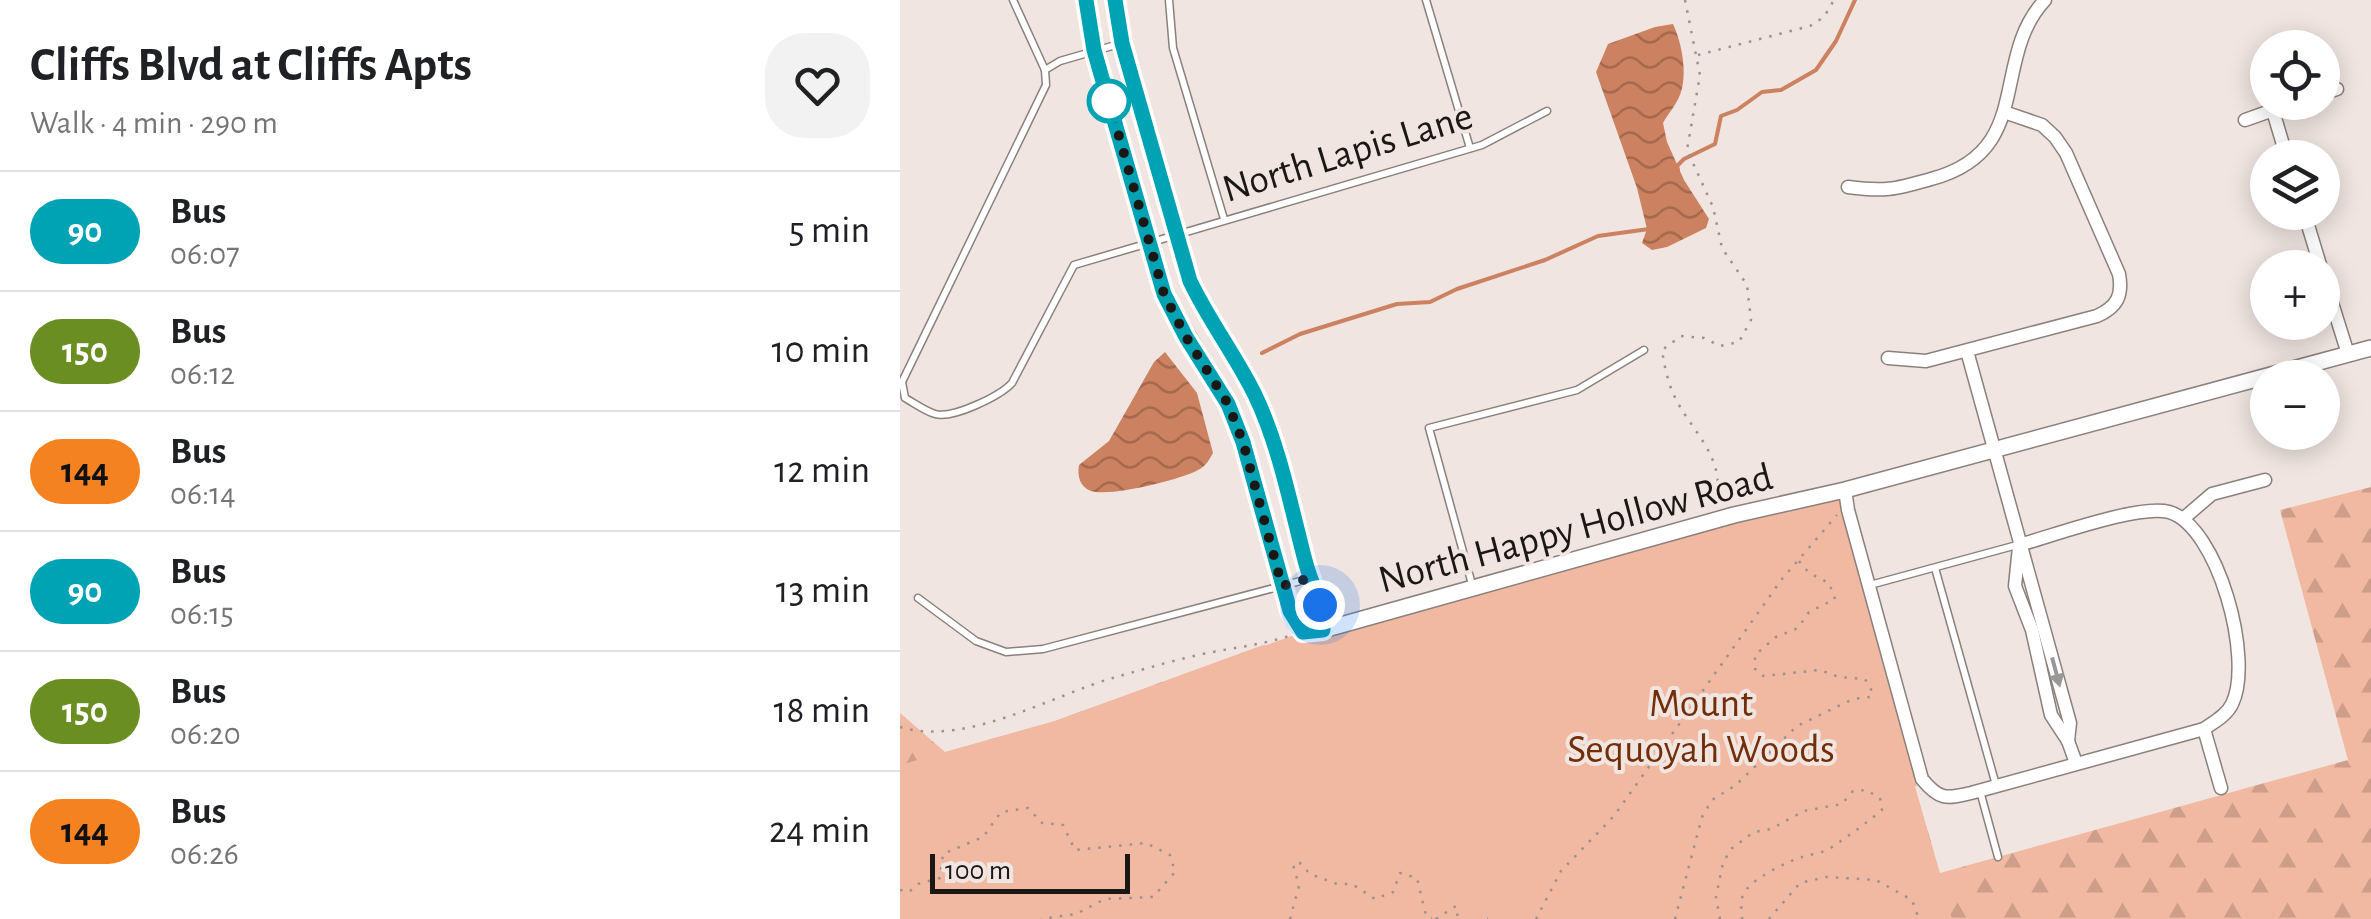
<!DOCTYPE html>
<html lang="en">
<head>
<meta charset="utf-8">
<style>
  :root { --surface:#fff; --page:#f2f2f2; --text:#202124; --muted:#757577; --line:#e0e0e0 }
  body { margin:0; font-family:"Alegreya Sans",sans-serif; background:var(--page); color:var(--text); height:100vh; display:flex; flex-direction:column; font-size:38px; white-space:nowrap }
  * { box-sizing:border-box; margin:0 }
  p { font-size:32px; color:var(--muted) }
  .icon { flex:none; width:55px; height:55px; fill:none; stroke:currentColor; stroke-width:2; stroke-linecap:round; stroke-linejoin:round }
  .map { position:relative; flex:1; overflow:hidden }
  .panel { display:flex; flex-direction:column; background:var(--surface); width:900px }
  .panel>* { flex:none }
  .badge { padding:0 20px; border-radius:32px; font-size:35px; line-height:65px }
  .controls { position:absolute; left:1350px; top:30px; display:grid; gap:20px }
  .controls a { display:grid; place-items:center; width:90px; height:90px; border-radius:50%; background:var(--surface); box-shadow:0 5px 25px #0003; font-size:50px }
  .scale { position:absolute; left:30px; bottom:25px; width:200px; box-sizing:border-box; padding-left:10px; border:5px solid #1b1715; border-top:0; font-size:28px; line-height:35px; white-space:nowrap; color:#1b1715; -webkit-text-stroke:8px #f0e5e0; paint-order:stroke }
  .you { position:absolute; width:50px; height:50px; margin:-25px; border:8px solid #fff; border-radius:50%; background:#1a73e8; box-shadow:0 0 0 15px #1a73e833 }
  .map>.badge { position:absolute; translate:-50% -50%; box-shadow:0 0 0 5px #fff }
  .round { display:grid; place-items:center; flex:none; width:105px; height:105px; border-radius:40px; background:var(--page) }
  .head { display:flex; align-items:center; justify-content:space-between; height:170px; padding:0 30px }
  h1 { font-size:48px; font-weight:600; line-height:75px }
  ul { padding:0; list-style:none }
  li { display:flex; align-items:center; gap:30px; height:120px; padding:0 30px; border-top:2px solid var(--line) }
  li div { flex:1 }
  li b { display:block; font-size:38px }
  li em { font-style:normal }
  li .badge { min-width:110px; font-weight:700; text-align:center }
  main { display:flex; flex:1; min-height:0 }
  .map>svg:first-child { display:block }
  .forest { fill:url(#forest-firs) }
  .green { fill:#f1b9a1 }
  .water { fill:url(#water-waves) }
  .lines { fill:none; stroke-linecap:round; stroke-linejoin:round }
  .stream { stroke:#cc8160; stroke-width:4 }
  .service-casing { stroke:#8a807c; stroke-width:9 }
  .minor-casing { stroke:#8a807c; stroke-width:15 }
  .tertiary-casing { stroke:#8a807c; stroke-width:18 }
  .path { stroke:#9b928f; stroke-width:2.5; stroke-dasharray:2.5 8; stroke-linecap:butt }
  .service { stroke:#fff; stroke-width:6 }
  .minor { stroke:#fff; stroke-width:12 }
  .tertiary { stroke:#fff; stroke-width:15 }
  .oneway { fill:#989796 }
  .line-casing { stroke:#fff; stroke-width:22 }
  .line { stroke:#00a3b4; stroke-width:15 }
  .walk { stroke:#1b1715; stroke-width:10; stroke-dasharray:0 18 }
  .stop-dot { fill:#fff; stroke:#00a3b4; stroke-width:5 }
  .labels { text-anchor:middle; stroke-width:8; stroke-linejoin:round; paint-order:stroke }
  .street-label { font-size:40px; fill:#1b1715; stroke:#f0e5e0 }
  .park-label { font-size:40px; fill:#722e08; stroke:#f0e5e0 }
</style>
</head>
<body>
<main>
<section class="panel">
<div class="head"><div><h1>Cliffs Blvd at Cliffs Apts</h1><p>Walk · 4 min · 290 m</p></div><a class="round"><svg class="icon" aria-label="heart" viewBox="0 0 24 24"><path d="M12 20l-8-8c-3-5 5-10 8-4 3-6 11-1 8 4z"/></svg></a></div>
<ul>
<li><span class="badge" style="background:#00a3b4;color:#fff">90</span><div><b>Bus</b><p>06:07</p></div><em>5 min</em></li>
<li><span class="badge" style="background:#6b8e23;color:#fff">150</span><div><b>Bus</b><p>06:12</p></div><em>10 min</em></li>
<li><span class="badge" style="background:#f58220;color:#111">144</span><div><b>Bus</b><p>06:14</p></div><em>12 min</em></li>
<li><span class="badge" style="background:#00a3b4;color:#fff">90</span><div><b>Bus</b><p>06:15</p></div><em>13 min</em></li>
<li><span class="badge" style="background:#6b8e23;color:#fff">150</span><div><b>Bus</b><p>06:20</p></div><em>18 min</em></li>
<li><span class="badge" style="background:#f58220;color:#111">144</span><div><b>Bus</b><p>06:26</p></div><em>24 min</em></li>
</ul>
</section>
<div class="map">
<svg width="1471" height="919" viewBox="0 0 1471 919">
  <defs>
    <pattern id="forest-firs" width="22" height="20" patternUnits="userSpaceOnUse" patternTransform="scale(2.5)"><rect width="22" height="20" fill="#f1b9a1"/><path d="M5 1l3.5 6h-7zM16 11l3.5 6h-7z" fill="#ce9e8a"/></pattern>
    <pattern id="water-waves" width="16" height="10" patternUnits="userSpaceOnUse" patternTransform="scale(2.5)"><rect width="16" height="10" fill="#cc8160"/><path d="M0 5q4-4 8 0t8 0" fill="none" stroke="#a5694e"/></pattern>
  </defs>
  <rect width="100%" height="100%" fill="#f0e5e0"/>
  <polygon class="forest" points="1471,487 1471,919 0,919 0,713 45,752 155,721 363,645 1022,779 1015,787 1040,873 1448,760 1380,510"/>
  <polygon class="green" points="945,490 1022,779 1015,787 1052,919 0,919 0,765 155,721 403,632"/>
  <g class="water">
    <path d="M773 24C782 43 788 75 780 95 776 105 768 114 763 123L767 142 784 180 809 219 806 228 767 247 752 250 742 243 747 229 737 188 696 72 708 44 755 27Z"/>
    <path d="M265 352 297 393 313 453C309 460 306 466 298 470 280 480 210 497 191 491 180 487 177 476 179 465L209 441 254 362Z"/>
  </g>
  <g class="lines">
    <g class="stream">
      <polyline points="778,170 777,166 784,159 815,144 821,116 837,110 862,92 881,90 916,70 936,41 955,0"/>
      <polyline points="362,353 400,334 497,304 530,302 557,289 645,260 698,236 749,229"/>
    </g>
    <defs>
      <g id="service">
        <path d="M113 0 145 70 146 85 2 382 5 398C14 403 25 411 35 414 53 419 100 396 112 383L174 265 582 145 647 111"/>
        <polyline points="269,0 273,48 324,219"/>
        <polyline points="526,0 570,148"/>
        <polyline points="145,70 160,61 219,44"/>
        <polyline points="1035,568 1096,785"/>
        <polyline points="970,585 1117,545"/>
        <polyline points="573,588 529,428 677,390 744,350"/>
        <polyline points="18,598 76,641 106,652 143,649 408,579"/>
        <polyline points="1080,791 1098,857"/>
      </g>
      <g id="minor">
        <polyline points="1422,94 1437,89"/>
        <polyline points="1373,111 1387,158"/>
        <polyline points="1345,120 1396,102"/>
        <path d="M948 187C986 192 995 189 1031 179 1136 151 1089 60 1145 0"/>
        <polyline points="1404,212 1421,268"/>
        <polyline points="1422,271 1448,354"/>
        <polyline points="1067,351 1170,723 1168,741 1176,763"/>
        <path d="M988 358 1026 361 1197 316C1217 307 1223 296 1219 274L1166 153 1155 137 1142 125 1104 112"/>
        <path d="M945 490 948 510 1022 779C1039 800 1046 799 1071 793L1304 729C1314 722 1327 715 1332 704 1354 660 1318 526 1269 512 1239 504 1152 536 1119 545"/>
        <polyline points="1284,518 1312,494 1365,480"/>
        <polyline points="1119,547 1115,586 1132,630 1151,715 1168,741"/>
        <polyline points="1304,729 1321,788"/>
      </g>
      <g id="tertiary">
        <polyline points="186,0 194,50 264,295 328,404 340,434 390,611 403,632 423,630 834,515 945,490 1471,348"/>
        <path d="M215 0 222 43 290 281C309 321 336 356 355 395 380 448 390 508 406 564 412 586 425 606 423 630"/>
      </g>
    </defs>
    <use href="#service" class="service-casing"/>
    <use href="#minor" class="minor-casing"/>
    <use href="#tertiary" class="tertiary-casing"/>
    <g class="path">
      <path d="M785 0 800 75 787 150 813 207 822 248 847 285 851 320 839 342 820 346 804 338 781 336 762 350C765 370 769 388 779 405 795 433 823 459 817 494L822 501"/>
      <polyline points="798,55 910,26 924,17 934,0"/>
      <path d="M0 727C67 747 152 695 216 677 248 668 281 658 313 652 339 647 364 644 389 636"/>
      <polyline points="0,890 9,892 18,884 40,878 43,854 83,837 101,812 128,808 142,823 163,825 175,850 246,843 270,855 275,872 253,897 205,899 176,914 141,919"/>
      <polyline points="390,919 399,886 393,864 400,863 410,874 437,884 452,884 475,899 493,892 500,873 517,878 526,916 532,919"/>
      <polyline points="536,919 556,906 558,919"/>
      <polyline points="587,919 588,919"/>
      <polyline points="636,919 661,871 714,816 882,579 937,515"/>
      <polyline points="775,919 802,817 812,800 836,785 897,726 953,699 970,697 973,693 965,679 939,677 920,670 863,676 855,669 855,655 876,637 898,628 909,612 935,599 929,583 909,573 898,560"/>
      <path d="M820 919 816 897 823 863 831 849 854 832 871 829 904 811 942 804 953 791 966 790 980 798 982 810C965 824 950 835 932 847 924 853 911 854 902 857 886 862 849 880 843 895 840 902 842 912 842 919"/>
      <polyline points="869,919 900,883 926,877 976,880 1012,900 1019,919"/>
    </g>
    <use href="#service" class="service"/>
    <use href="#minor" class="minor"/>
    <use href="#tertiary" class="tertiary"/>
  </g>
  <defs><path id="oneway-solid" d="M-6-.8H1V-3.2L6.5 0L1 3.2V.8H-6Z" transform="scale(2.5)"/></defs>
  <use class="oneway" href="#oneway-solid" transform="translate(1156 672) rotate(75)"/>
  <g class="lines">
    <defs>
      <path id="line" d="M186 0 194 50 264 294 286 337 328 404 343 442 390 611 403 632 423 630C424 606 412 586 406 564 391 508 380 447 355 395 336 356 309 321 290 281L222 43 215 0"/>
    </defs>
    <use href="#line" class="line-casing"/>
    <use href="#line" class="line"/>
    <polyline class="walk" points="209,101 264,294 286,337 328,404 343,442 382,586 410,578 420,605"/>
  </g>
  <circle class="stop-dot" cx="209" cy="101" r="20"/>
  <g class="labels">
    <g class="street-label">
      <text transform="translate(447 151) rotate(-17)" y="14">North Lapis Lane</text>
      <text transform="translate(675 527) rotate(-15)" y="14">North Happy Hollow Road</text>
    </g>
    <g class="park-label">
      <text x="801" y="716">Mount<tspan x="801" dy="46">Sequoyah Woods</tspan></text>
    </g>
  </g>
</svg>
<div class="controls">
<a><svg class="icon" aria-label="locate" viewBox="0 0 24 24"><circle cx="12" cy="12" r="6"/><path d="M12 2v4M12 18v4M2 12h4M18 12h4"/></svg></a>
<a><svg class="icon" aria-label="layers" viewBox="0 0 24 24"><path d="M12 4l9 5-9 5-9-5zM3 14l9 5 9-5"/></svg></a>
<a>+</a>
<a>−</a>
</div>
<div class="scale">100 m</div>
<div class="you" style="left:420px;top:605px"></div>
</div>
</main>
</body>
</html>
